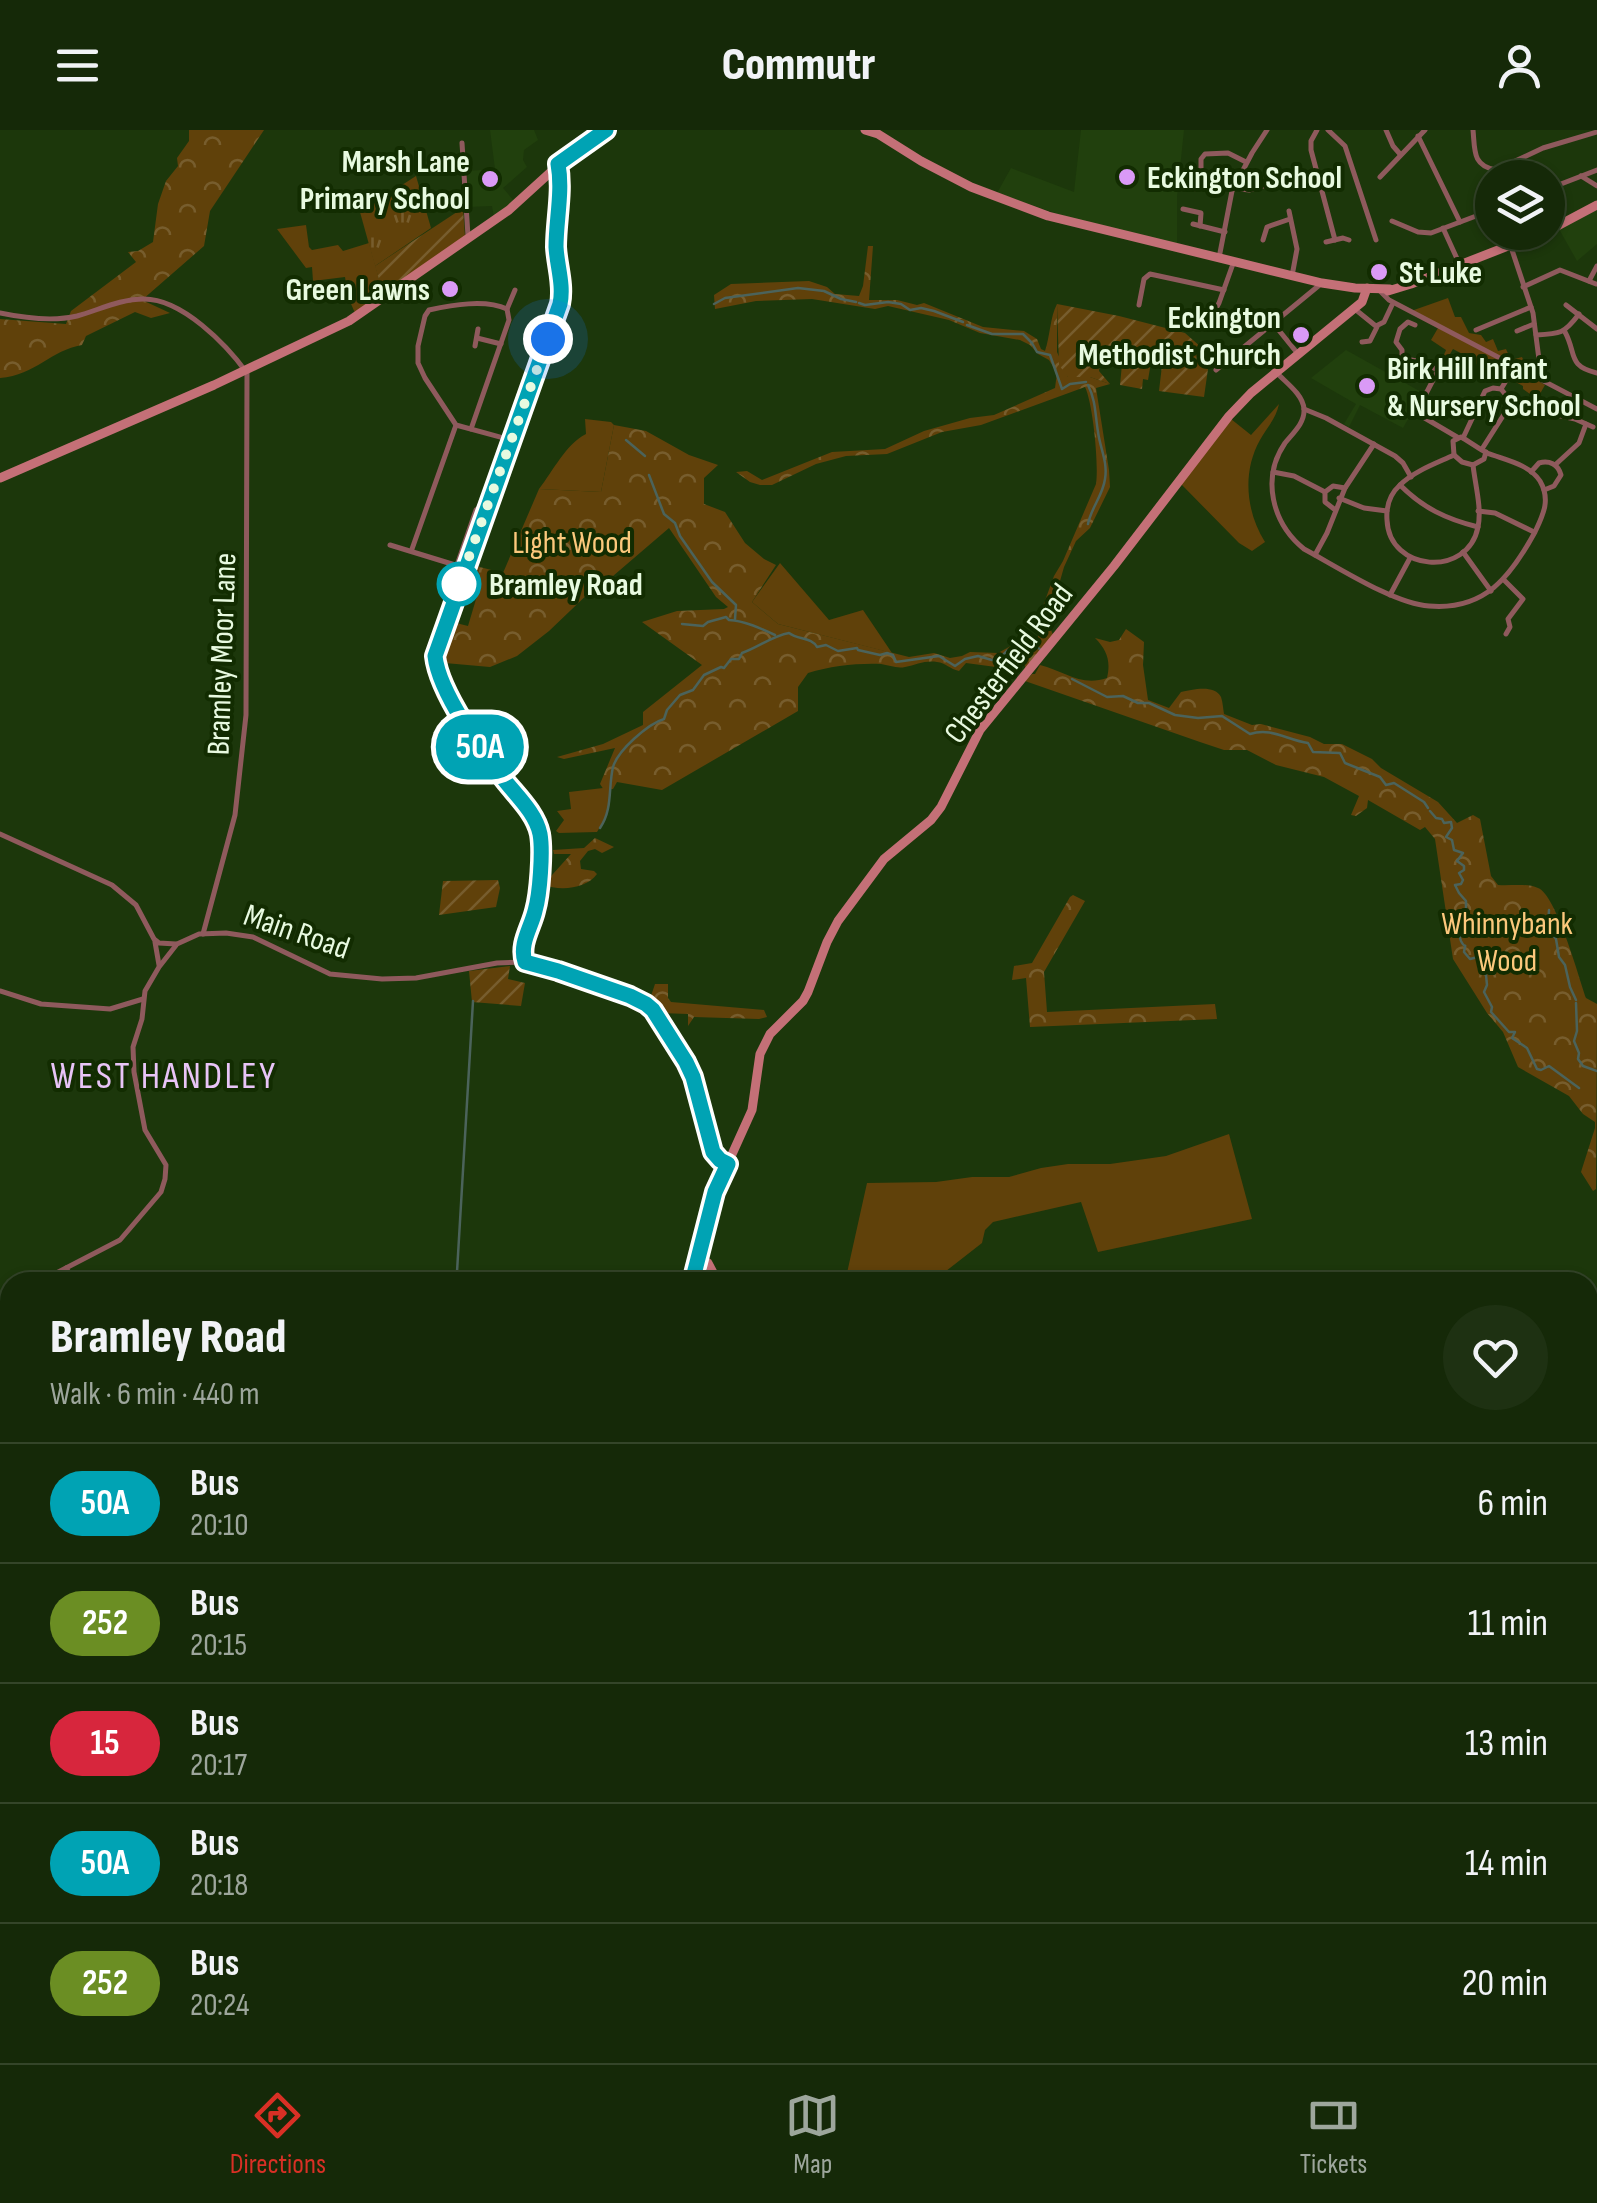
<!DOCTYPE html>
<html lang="en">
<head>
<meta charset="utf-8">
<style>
  :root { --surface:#152908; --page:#1e3112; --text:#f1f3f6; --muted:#9da69c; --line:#344529; --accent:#d93025 }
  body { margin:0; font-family:"Sofia Sans Condensed",sans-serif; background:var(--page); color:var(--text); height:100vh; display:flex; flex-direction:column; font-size:38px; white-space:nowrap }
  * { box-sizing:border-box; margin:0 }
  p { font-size:32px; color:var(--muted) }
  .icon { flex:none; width:55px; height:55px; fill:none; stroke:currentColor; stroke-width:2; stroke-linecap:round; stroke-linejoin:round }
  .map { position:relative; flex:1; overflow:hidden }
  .panel { position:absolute; left:0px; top:1142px; width:1598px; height:792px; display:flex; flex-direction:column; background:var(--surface); border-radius:30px 30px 0 0; box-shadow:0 2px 8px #0004,0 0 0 2px var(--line) }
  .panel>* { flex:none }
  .badge { padding:0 20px; border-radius:32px; font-size:35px; line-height:65px }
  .controls { position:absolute; left:1475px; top:30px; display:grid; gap:20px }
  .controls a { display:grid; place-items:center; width:90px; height:90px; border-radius:50%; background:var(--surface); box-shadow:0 2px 8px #0004,0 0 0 2px var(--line); font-size:50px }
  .you { position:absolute; width:50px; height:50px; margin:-25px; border:8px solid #fff; border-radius:50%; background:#1a73e8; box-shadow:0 0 0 15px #1a73e833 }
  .map>.badge { position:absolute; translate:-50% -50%; box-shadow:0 0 0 5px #fff }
  .round { display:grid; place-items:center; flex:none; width:105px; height:105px; border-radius:52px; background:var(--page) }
  .headline { display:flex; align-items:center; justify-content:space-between; height:170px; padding:0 50px }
  h1 { font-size:48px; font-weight:800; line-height:75px }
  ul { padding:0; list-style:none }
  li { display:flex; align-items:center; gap:30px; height:120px; padding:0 50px; border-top:2px solid var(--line) }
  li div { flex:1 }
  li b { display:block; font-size:38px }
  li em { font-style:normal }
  li .badge { min-width:110px; font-weight:700; text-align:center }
  header { display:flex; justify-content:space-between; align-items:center; height:130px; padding:0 50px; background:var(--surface); font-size:45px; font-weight:800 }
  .menu { display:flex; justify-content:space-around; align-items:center; height:140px; border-top:2px solid var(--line); background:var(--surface); font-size:28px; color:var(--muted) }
  .menu a { display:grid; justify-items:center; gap:5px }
  .menu .selected { color:var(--accent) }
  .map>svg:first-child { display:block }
  .built { fill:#21400d }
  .grass { fill:#60410a }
  .forest { fill:url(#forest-crowns) }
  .park { fill:url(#park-tufts) }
  .garden { fill:url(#garden-furrows) }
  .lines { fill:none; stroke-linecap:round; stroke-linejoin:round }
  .stream { stroke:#4b635b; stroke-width:2.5 }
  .street { stroke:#8f5a5d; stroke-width:5 }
  .secondary { stroke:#c47077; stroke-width:9 }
  .rail-casing { stroke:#c6dabd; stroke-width:6 }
  .rail { stroke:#122c01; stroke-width:2.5; stroke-dasharray:8; stroke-linecap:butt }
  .line-casing { stroke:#fff; stroke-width:22 }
  .line { stroke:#00a3b4; stroke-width:15 }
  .walk { stroke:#e8fae0; stroke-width:10; stroke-dasharray:0 18 }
  .poi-dot { fill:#da9af6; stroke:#122c01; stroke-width:4 }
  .stop-dot { fill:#fff; stroke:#00a3b4; stroke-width:5 }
  .labels { text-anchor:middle; stroke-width:8; stroke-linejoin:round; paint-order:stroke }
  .poi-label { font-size:32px; font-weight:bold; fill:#e8fae0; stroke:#122c01; text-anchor:end }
  .park-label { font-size:32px; fill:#fcc87c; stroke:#122c01 }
  .stop-label { font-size:32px; font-weight:bold; fill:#e8fae0; stroke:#122c01; text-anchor:start }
  .street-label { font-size:32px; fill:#e8fae0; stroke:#122c01 }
  .quarter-label { font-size:38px; letter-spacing:2.5px; fill:#e8c4f7; stroke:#122c01 }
</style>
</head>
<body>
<header><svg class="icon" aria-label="menu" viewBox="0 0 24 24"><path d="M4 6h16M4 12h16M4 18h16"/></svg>Commutr<svg class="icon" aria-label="person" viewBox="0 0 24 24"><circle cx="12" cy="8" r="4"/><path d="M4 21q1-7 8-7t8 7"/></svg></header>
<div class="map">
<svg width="1597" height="1933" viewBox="0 0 1597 1933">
  <defs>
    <pattern id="forest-crowns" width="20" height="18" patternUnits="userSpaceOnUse" patternTransform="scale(2.5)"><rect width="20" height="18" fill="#60410a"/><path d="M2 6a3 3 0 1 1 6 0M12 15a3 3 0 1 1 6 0" fill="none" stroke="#775d2d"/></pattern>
    <pattern id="park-tufts" width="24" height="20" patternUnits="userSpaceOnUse" patternTransform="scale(2.5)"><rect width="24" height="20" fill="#60410a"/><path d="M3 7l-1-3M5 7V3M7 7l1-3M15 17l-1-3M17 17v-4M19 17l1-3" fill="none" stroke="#775d2d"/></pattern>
    <pattern id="garden-furrows" width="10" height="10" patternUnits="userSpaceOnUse" patternTransform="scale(2.5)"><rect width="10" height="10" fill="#60410a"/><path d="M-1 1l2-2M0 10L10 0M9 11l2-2" fill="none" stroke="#775d2d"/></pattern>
  </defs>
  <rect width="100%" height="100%" fill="#1c370b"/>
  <g class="built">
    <polygon points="490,0 534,0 538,10 524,20 523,30 527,37 503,58 514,71 494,87 492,76 468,77 467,41 495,39"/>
    <polygon points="1081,0 1184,0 1177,67 1177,115 1070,88 997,63 1011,38 1074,62"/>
    <polygon points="1597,80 1597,114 1577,131 1559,99"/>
    <polygon points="1346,220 1423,263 1403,298 1360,275 1349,297 1344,294 1356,274 1311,248"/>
  </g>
  <g class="grass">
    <polygon points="306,95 309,117 312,120 338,115 343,121 369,113 383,163 355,183 348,167 345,147 313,151 312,137 306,138 277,99"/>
    <polygon points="1448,168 1455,187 1461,187 1469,203 1481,205 1486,212 1493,209 1498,221 1506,219 1511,230 1522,227 1527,238 1536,236 1537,250 1545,255 1537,269 1523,259 1523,256 1492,239 1466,231 1468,227 1453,219 1447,229 1443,227 1446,220 1431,210 1438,198 1412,184 1414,180"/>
    <path d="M1279 274C1276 289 1267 297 1260 310 1242 342 1246 382 1265 412L1252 421 1239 413 1181 354 1231 289 1251 305Z"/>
    <path d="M585 289 611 292 614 295 601 362 539 359C553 341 566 314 586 304Z"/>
    <polygon points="780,433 829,490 863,480 892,523 778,494 752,472"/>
    <path d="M603 658 609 659C610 677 607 687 597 702L559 703 556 701 564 690 557 681 571 679 569 662Z"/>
    <polygon points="1229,1004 1252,1089 1098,1122 1081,1072 993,1092 985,1100 982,1113 932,1152 845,1152 867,1053 936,1052 972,1047 1009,1047 1041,1038 1068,1034 1110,1034 1166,1026"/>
  </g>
  <g class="forest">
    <path d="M189 0H264L210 81 204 116 142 170 170 183 151 188 135 182 86 206 82 215C51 220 36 245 0 248V189L66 194 71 181 136 132 128 122 138 121 153 112 158 74 166 51 178 36 177 28 189 11Z"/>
    <path d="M868 116H873L869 170H897L917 175 924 173 983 197 1024 201 1037 209 1041 219 1045 221C1050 207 1050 187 1057 174V222L1068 247H1090L1110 254 1096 258 1109 340 1110 357 1090 398 1076 411 1064 437 1048 493 1054 507 1026 540 1023 528 996 537 966 533 959 541C950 539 946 533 937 532 925 530 916 535 905 537 897 539 889 535 881 534 857 533 831 536 808 543L798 557V581L662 660 617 652 613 659 604 660 600 654 615 618 564 629 557 627 603 614 643 595V582L702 535 642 492 677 481 724 479 728 477 716 467 669 398 613 446 593 459 549 501 517 526 490 537 445 533 439 523 448 491 468 496 477 466 459 459 468 434 503 443 539 359 601 362 614 295 646 301 689 325 718 335 704 348V374L725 382 745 413 764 429 776 435 752 472 778 494 909 527 934 523 950 528 962 526 970 522 998 523 1020 511 1038 508 1039 487 1054 446 1063 431 1096 354C1099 336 1093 273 1085 257L981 295 942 302 887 324 846 326 816 334 772 355H760L750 352 736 342 747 341 762 350 832 322 885 319 924 301 970 288 994 285 1055 258 1057 243 1049 230 1038 224 1030 215 1020 210 980 203 949 190 888 176 875 179 812 169 756 171 715 179 714 165 731 154 809 151 827 157 835 164 859 166 863 156Z"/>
    <path d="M1126 499 1144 512 1143 535 1148 570 1169 578 1181 562C1192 560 1214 554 1221 567 1223 573 1223 579 1224 584L1252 595 1261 594 1310 607 1324 614H1342L1372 629 1381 638 1438 672 1457 693 1473 685 1480 689 1491 746 1498 755C1511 756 1527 753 1538 758 1556 764 1579 848 1586 868L1597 874 1596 1059 1593 1061 1581 1042 1595 998V992L1583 984 1569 966 1518 937 1503 902 1487 883 1453 829 1435 709 1425 697 1420 700 1368 670 1367 678 1356 686 1351 685 1359 666 1324 647 1276 635 1247 620H1224L1200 612 1025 551 1032 544H1035L1040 535C1064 541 1081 557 1107 548 1111 531 1107 520 1095 508L1110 512 1119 510Z"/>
    <path d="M595 708 614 717 602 723 595 719 588 721 580 731 581 739 594 741 597 744C586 759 561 761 543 755L571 724H554L553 720 584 718Z"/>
    <polygon points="1073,765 1085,771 1044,842 1047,882 1215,874 1217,889 1030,897 1026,848 1012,850 1014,836 1032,833 1070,767"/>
    <polygon points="655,854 668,854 668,868 671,872 764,880 767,887 759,889 694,887 688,896 688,884 661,883 649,872"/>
  </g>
  <polygon class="park" points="416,46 431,98 375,136 360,82"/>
  <g class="garden">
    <polygon points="463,78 465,107 383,163 375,136"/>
    <polygon points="1057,174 1119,186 1185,203 1210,225 1204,267 1159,261 1163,227 1152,226 1148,250 1143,249 1142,259 1120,255 1123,224 1102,221 1099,241 1110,254 1090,247 1068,247 1059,235"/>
    <polygon points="498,750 500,758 496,777 439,785 443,751"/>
    <polygon points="510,836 508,849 525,853 521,876 472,872 469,841"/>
  </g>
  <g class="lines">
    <g class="stream">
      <polyline points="859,173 865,175 888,172 901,174 910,180 921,178 934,181 963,192"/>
      <polyline points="714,174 725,168 798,158 824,161 841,169 856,172"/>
      <polyline points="967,195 992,204 1023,204 1032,213 1037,222 1050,225 1062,259 1070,254 1086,252"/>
      <path d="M1088 255C1096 271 1095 284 1098 302 1100 318 1108 332 1105 349 1103 365 1091 378 1088 394"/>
      <polyline points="626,310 645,326"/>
      <polyline points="649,345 664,384 675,393 680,406 712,452 736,475 735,489"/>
      <path d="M682 494 703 496 708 492 726 487 729 490C745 491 760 498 775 505"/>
      <path d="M1072 549 1107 567 1123 566 1138 573H1149L1175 585 1198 588 1222 586 1250 604C1271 597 1287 610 1308 613L1313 622 1340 623 1345 633 1380 647 1386 655 1394 653 1424 672 1428 678"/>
      <path d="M1430 681 1436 688 1442 689 1444 693 1451 692 1452 698 1446 707 1452 710 1454 720 1463 723 1457 731 1464 736V740L1459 743 1463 750 1461 754 1455 755 1459 763 1466 771V780C1461 787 1457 802 1461 811 1466 821 1466 810 1464 822L1470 829 1478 827 1479 839 1486 845 1487 855 1484 862 1492 877 1491 882 1509 902H1515L1512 908 1527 918 1537 939 1541 940 1549 936 1579 958"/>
      <path d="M600 698C613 679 608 658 613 637 618 620 648 594 664 589L667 580 680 565 693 560 704 545 721 537 724 538 731 529H739L742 523C759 517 772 506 789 503 798 510 812 507 817 517L826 515 838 521 857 518 858 520 880 525 887 523 893 525 896 532 939 526 955 536 965 529 978 526 992 530 999 529 1008 520 1028 513 1040 519"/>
      <polyline points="1549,780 1548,798 1556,809 1559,827 1565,835 1570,857 1576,870"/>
      <polyline points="1553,804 1557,791"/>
      <polyline points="1576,873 1577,901 1574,911 1579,923 1578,929 1583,936 1597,941"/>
      <polyline points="457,1142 473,871"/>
      <polyline points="452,1152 452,1149"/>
      <polyline points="0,1235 10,1235"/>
      <polyline points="1588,1631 1597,1627"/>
      <polyline points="831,1925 837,1929 837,1933"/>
    </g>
    <g class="street">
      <polyline points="1317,0 1311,11 1311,20 1335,110"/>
      <polyline points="1328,0 1345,16 1376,110"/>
      <polyline points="1386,0 1393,16 1400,24"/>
      <path d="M1473 0C1475 20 1472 36 1496 40L1543 18 1597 2"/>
      <polyline points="1418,6 1460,92"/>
      <polyline points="462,13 468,106"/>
      <polyline points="1581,46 1597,56"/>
      <polyline points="1201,47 1201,29 1205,24 1228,23 1246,32"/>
      <polyline points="1380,47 1425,0"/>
      <polyline points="1233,58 1249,60 1317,41"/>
      <polyline points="1195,59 1197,47 1206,48"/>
      <polyline points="1548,59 1597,40"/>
      <polyline points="1183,79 1201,83 1200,96"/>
      <polyline points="1289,81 1297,119 1292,146"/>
      <polyline points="1392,91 1418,102 1431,103 1492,80"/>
      <polyline points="1193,94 1225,102"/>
      <polyline points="1443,98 1459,133"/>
      <polyline points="1263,110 1267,97 1290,89"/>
      <polyline points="1326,112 1343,108 1349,110"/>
      <polyline points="1511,117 1533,183 1541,245"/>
      <polyline points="1219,128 1232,61 1252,23 1267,0"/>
      <polyline points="1589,151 1597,136"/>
      <polyline points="1523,157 1560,140 1596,154"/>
      <polyline points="1380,161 1389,170 1597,279"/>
      <polyline points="1139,175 1144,149 1150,144 1224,160"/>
      <polyline points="1566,175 1597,199"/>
      <path d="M507 179C485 169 452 175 429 180L425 186 418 216V233L425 248 456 295 511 310"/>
      <polyline points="1356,180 1377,197 1370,211 1362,212"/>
      <path d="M0 183C24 188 52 192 77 186 99 180 120 169 144 169 182 169 226 214 247 243L246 585 235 685 203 804"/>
      <polyline points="1273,193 1298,224"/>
      <polyline points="1207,194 1219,173 1234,131"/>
      <polyline points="1415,195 1408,192 1400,199 1396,212 1402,220 1402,228 1421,232 1438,240"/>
      <polyline points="1376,196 1384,192 1392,175"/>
      <polyline points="1476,200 1531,177"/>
      <polyline points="1517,201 1534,194"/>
      <path d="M1565 202C1577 224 1567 236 1597 243"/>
      <path d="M1536 205C1560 204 1564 204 1579 184"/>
      <polyline points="477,208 501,214"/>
      <polyline points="475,216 478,199"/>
      <polyline points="1444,229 1418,279 1423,287 1457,307"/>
      <polyline points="1216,240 1322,153"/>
      <path d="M1276 242C1285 252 1303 264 1304 279 1305 293 1293 303 1285 313 1261 348 1272 393 1304 419 1336 436 1394 474 1429 476 1485 481 1511 446 1535 402 1543 385 1551 370 1540 351 1529 334 1505 330 1487 323 1479 319 1470 312 1461 307L1453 311 1454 325"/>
      <polyline points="1501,259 1515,236"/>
      <polyline points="1304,279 1326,288 1395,326 1403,333 1411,347"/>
      <polyline points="1550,279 1552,284 1575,289 1593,297"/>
      <polyline points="471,299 509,190 507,179 515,160"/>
      <polyline points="1463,308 1485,261 1493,258 1501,259 1509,269 1508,278 1482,319"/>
      <path d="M1454 325C1437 333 1414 341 1400 355 1390 364 1386 377 1387 390 1389 442 1468 448 1478 397 1482 378 1475 354 1473 335"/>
      <polyline points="1454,325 1462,332 1473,335"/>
      <polyline points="1473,335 1484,329 1486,322"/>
      <polyline points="1555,335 1579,313 1586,294"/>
      <polyline points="1273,342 1294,346 1325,362"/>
      <path d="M1531 342 1539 333C1549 330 1558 334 1561 345L1554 356 1544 360"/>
      <path d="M1400 355C1423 378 1446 389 1478 397"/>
      <polyline points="1339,368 1364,378 1387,381"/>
      <polyline points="1334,379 1325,372 1325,362 1333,356 1345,358"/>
      <polyline points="1478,381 1495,383 1534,402"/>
      <polyline points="390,415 465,438"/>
      <polyline points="412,419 456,295"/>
      <polyline points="1463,422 1491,461"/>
      <polyline points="1315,425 1327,403 1345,358 1374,314"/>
      <polyline points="457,435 476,380 481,377 486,378"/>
      <polyline points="1504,450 1523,469 1508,489 1510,497 1506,504"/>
      <polyline points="1390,465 1410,428"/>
      <polyline points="0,704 112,755 136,775 154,809 159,813 176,814"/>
      <polyline points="155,812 159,835"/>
      <path d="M525 832C519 814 531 798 535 781 539 764 543 720 540 704 536 684 518 667 506 652 482 622 439 564 435 525L560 174 562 162 556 105 559 36"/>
      <polyline points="0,861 41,874 110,879 143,869"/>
      <polyline points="66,1138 75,1152"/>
      <polyline points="39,1152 120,1110 161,1062 165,1049 166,1035 145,1000 134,942 133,917 142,889 145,861 159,837 177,814 199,804 226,803 253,807 330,844 382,849 416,848 497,833 525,832 559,841 630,866 646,874 659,886 686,932 698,958 713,1022 720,1030 727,1034"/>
      <polyline points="0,1173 10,1167"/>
      <polyline points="0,1441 10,1449"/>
      <polyline points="1597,1462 1597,1473"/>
      <polyline points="0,1884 10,1882"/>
      <polyline points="278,1925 279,1933"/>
      <polyline points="451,1925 459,1933"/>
      <polyline points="48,1933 51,1925"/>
    </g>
    <g class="secondary">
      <polyline points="865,0 878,4 921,31 971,57 1048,86 1322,153 1355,158 1390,159"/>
      <polyline points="1548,101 1597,75"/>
      <polyline points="1388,161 1411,154 1544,102"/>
      <polyline points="0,348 214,255 349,191 509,80 565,29 606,0"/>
      <polyline points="699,1128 708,1133 718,1152"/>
      <polyline points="692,1152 715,1062 752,980 760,924 770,904 803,871 808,862 827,812 838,791 884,729 931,690 941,677 980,600 1114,436 1229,286 1251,263 1362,172 1367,158"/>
      <polyline points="0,1496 10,1506"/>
      <polyline points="1564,1925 1575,1933"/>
      <polyline points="197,1933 198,1925"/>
    </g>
    <defs>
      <polyline id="rail" points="840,1925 850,1933"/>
    </defs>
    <use href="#rail" class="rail-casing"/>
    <use href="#rail" class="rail"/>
  </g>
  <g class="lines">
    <defs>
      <path id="line" d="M606 0 558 34C563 61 556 90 556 117 557 136 564 155 560 174L435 526C439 563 483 623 506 652 518 667 536 684 540 704 543 721 540 764 535 781 531 798 519 814 525 832L558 841 630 866 646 874 653 880 686 932 693 947 713 1022 720 1030 728 1034 715 1062 692 1152"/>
    </defs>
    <use href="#line" class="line-casing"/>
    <use href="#line" class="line"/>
    <polyline class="walk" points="459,454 458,457 548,209"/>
  </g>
  <g class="poi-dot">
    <circle cx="1127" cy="47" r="10"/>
    <circle cx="490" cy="49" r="10"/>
    <circle cx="1379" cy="142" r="10"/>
    <circle cx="450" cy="159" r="10"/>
    <circle cx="1301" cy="205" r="10"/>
    <circle cx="1367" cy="256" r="10"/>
  </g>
  <circle class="stop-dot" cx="459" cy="454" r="20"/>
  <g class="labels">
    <g class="poi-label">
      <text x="470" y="42">Marsh Lane<tspan x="470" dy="37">Primary School</tspan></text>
      <text x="1147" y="58" text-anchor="start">Eckington School</text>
      <text x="1399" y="153" text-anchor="start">St Luke</text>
      <text x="430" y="170">Green Lawns</text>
      <text x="1281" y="198">Eckington<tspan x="1281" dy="37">Methodist Church</tspan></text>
      <text x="1387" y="249" text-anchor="start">Birk Hill Infant<tspan x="1387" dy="37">&amp; Nursery School</tspan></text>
    </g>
    <g class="park-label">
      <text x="572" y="423">Light Wood</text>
      <text x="1507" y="804">Whinnybank<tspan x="1507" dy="37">Wood</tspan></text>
    </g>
    <g class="stop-label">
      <text x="489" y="465">Bramley Road</text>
    </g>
    <g class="street-label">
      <text transform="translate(221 524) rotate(-88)" y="11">Bramley Moor Lane</text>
      <text transform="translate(1008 533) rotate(-53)" y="11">Chesterfield Road</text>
      <text transform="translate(297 801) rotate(19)" y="11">Main Road</text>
    </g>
    <g class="quarter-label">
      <text x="164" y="958">WEST HANDLEY</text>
    </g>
  </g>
</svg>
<div class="controls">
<a><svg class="icon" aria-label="layers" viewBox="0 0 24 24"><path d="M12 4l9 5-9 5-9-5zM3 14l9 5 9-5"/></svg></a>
</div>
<div class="you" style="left:548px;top:209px"></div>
<b class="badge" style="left:480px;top:617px;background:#00a3b4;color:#fff">50A</b>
<section class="panel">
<div class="headline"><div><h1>Bramley Road</h1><p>Walk · 6 min · 440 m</p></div><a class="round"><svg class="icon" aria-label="heart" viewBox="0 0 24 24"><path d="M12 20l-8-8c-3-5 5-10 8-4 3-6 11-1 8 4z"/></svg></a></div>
<ul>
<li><span class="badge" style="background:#00a3b4;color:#fff">50A</span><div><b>Bus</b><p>20:10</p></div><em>6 min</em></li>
<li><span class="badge" style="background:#6b8e23;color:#fff">252</span><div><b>Bus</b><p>20:15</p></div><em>11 min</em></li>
<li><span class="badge" style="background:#d7263d;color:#fff">15</span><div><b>Bus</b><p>20:17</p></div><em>13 min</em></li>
<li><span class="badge" style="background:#00a3b4;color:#fff">50A</span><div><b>Bus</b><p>20:18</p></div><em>14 min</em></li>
<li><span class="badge" style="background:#6b8e23;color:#fff">252</span><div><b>Bus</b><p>20:24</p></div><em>20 min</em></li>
</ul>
</section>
</div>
<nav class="menu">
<a class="selected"><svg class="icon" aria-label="directions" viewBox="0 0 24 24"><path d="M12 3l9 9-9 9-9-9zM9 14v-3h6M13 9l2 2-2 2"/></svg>Directions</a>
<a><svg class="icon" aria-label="map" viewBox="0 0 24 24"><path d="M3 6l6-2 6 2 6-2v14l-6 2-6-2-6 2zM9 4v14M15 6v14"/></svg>Map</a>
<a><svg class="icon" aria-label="tickets" viewBox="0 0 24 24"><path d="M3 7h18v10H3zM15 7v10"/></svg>Tickets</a>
</nav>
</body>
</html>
